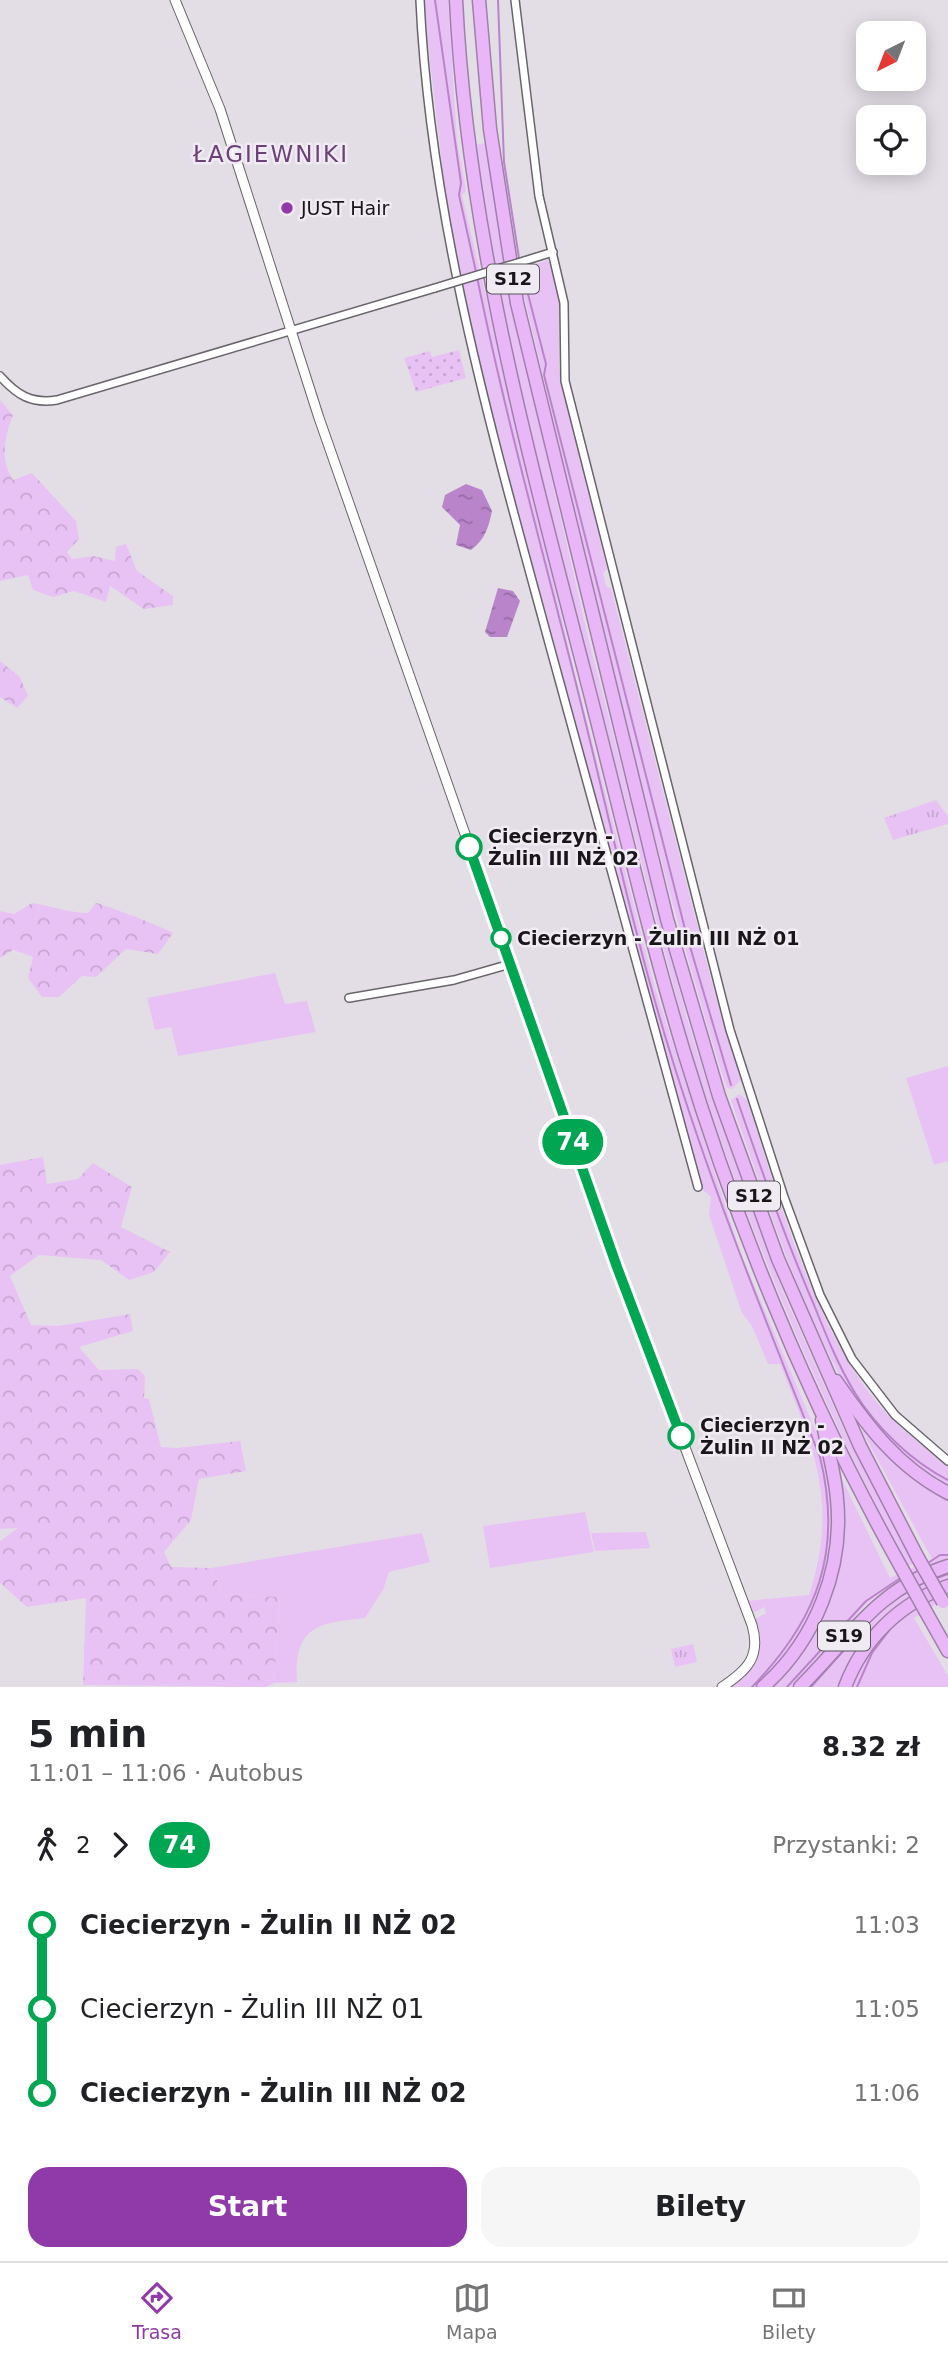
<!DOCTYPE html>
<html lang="pl">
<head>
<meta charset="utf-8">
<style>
  :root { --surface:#fff; --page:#f6f6f6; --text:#202124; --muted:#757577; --line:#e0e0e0; --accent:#8f3aa8 }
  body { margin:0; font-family:"DejaVu Sans",sans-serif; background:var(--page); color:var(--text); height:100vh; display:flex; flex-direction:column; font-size:26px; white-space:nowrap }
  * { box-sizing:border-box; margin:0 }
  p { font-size:23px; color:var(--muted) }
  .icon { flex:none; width:38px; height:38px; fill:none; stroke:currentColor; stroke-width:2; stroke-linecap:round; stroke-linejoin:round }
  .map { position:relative; height:1687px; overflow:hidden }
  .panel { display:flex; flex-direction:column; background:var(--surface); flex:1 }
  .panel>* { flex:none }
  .badge { padding:0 14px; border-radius:23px; font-size:24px; line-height:46px }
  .needle { width:46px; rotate:222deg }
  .controls { position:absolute; left:856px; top:21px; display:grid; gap:14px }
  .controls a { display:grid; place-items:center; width:70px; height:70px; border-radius:14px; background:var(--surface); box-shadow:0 4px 18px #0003; font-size:35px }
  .map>.badge { position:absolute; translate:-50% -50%; box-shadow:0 0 0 4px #fff }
  .legs { display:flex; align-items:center; gap:10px; height:77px; padding:0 28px; font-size:23px }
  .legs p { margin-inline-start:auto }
  .overview { display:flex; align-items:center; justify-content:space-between; height:119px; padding:0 28px }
  h1 { font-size:38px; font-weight:700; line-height:52px }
  .action { display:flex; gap:14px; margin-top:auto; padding:14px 28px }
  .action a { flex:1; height:80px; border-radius:21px; background:var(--accent); color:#fff; font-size:28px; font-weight:700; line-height:80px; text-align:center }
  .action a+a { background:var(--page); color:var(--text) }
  ul { padding:0 28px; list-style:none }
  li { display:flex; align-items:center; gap:24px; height:84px; font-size:26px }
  li i { display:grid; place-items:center; width:10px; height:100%; margin:0 9px; background:currentColor }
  li i::after { content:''; width:18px; height:18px; margin:-9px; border:5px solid; border-radius:50%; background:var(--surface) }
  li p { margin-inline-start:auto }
  li:first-child i { background:linear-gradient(#0000 50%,currentColor 0) }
  li:last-child i { background:linear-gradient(currentColor 50%,#0000 0) }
  .tab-bar { display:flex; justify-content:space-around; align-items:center; height:98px; border-top:2px solid var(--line); background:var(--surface); font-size:19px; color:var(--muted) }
  .tab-bar a { display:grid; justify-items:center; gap:4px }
  .tab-bar .current { color:var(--accent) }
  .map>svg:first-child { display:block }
  .grass { fill:#e9c2f5 }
  .forest { fill:url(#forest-crowns) }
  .park { fill:url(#park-tufts) }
  .garden { fill:url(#garden-dots) }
  .water { fill:url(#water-ripples) }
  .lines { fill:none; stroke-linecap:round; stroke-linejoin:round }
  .stream { stroke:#ba84cb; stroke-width:2 }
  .minor-casing { stroke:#69656b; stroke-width:10 }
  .tertiary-casing { stroke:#69656b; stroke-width:11 }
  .motorway-casing { stroke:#a07faa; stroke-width:15 }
  .minor { stroke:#fff; stroke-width:7 }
  .tertiary { stroke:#fff; stroke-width:9 }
  .motorway { stroke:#e9b7f8; stroke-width:12 }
  .minor-bridge-casing { stroke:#69656b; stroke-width:10; stroke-linecap:butt }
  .motorway-bridge-casing { stroke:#a07faa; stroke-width:15; stroke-linecap:butt }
  .minor-bridge { stroke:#fff; stroke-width:7 }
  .motorway-bridge { stroke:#e9b7f8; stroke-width:12 }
  .line-1-casing { stroke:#fff; stroke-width:16 }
  .line-1 { stroke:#00a651; stroke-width:10 }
  .poi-dot { fill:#8f3aa8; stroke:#f0ebf2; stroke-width:2.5 }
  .stop-1-dot { fill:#fff; stroke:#00a651; stroke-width:3.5 }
  .labels { text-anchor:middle; stroke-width:5; stroke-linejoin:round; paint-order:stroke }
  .shield { fill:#f0ebf2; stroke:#59565a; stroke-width:2 }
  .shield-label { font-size:18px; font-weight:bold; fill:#181619 }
  .poi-label { font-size:19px; fill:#181619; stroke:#f0ebf2; text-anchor:start }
  .stop-label { font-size:19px; font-weight:bold; fill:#181619; stroke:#f0ebf2; text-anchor:start }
  .quarter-label { font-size:23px; letter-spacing:2px; fill:#6b4178; stroke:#f0ebf2 }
</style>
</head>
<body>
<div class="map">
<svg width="948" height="1687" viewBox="0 0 948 1687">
  <defs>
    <pattern id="forest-crowns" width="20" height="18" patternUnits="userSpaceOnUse" patternTransform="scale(1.75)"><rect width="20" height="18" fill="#e9c2f5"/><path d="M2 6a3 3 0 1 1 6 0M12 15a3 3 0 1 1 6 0" fill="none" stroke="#c7a6d1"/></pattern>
    <pattern id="park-tufts" width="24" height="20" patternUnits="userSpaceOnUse" patternTransform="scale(1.75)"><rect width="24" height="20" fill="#e9c2f5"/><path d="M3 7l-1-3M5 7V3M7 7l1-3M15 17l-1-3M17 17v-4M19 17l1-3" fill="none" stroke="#c7a6d1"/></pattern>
    <pattern id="garden-dots" width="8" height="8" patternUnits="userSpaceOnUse" patternTransform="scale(1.75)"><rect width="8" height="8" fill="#e9c2f5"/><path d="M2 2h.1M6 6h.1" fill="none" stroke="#c7a6d1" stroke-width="1.8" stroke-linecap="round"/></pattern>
    <pattern id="water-ripples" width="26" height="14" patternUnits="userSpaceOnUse" patternTransform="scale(1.75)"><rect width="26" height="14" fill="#ba84cb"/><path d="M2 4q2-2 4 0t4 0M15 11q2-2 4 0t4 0" fill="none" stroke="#966ba4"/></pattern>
  </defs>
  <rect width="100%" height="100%" fill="#e3dee5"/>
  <g class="grass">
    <path d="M423 0H448L457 140 466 191 462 195 576 678 655 988 741 1254 825 1453 835 1521 823 1591 793 1648 755 1687H729C762 1664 763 1658 755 1619L766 1613 764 1607 753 1613 747 1601 809 1595C839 1503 814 1449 780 1364H768L752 1326 742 1313 709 1215 711 1197 703 1190 656 1027 486 393 448 217Z"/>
    <path d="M487 143 523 353 589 641 686 1015 711 1096 783 1292 845 1432 913 1564 908 1566C815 1394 741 1214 684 1027L511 361 473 145Z"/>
    <path d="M547 260 555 272 560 296 559 368 607 569 603 573 606 586 611 588 710 975 741 1080 732 1089 727 1088 722 1074C641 810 582 539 518 270Z"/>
    <polygon points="275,973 285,1004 307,1001 316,1032 178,1056 171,1027 155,1030 147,998"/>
    <polygon points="948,1066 948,1161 934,1165 906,1078"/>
    <path d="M739 1094 747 1100C780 1200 815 1336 887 1414 906 1433 926 1449 948 1465V1489C931 1476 911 1465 896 1451 819 1379 771 1210 734 1110L731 1100Z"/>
    <polygon points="864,1428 948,1498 948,1560 890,1585 864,1606 793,1687 769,1687 823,1611 840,1475 890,1578 932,1559 862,1431"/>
    <polygon points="585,1512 594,1552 490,1568 483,1526"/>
    <polygon points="646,1532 650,1548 595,1551 591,1533"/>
    <path d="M422 1533 430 1562 389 1572 383 1590 365 1618C318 1623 294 1626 297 1682L274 1683 280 1597 224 1594 211 1568Z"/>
    <polygon points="948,1571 948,1581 898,1608 841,1687 808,1687 871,1614 898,1594"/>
    <path d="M948 1590V1596L914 1618 948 1676V1687H850C870 1639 903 1614 948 1590Z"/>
  </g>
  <g class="forest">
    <path d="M0 400 13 415C4 439 0 459 13 480L32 473 76 521 79 539 67 552 72 559 93 556 115 561 116 547 126 544 137 571 173 596V605L144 609 110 586 106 602 74 591 53 597 33 590 28 575 0 581Z"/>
    <polygon points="0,661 20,677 28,696 17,708 0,697"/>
    <path d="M32 903C51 906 70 913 88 913L96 903C106 905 168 929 173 933L158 954 126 949 96 977 82 976 59 997H42L28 978 33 957 13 950 0 958V911L14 914Z"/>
    <polygon points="43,1157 47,1184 78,1179 93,1163 132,1187 121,1227 170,1252 154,1272 129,1280 101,1260 39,1255 10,1276 31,1325 58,1326 130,1314 133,1331 79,1347 99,1370 138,1369 145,1376 144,1398 149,1399 161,1447 177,1448 240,1441 246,1471 199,1479 191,1520 164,1552 171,1567 211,1568 224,1594 280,1597 274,1683 266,1687 83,1685 86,1598 27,1607 0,1583 0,1541 18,1528 0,1529 0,1165"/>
  </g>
  <g class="park">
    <polygon points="936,800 948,816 948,824 893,840 884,818"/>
    <polygon points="693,1644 697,1662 675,1667 671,1649"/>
  </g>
  <polygon class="garden" points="459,350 466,378 416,392 404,358 430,351 432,357"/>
  <g class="water">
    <path d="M466 484 482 490 492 511C489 526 485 540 471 550L456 545 460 525 442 507 445 495Z"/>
    <polygon points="498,588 513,591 520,601 507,637 490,637 485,632"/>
  </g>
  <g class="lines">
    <g class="stream">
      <polyline points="435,0 461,183 459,195 476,272"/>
      <polyline points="498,0 504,162 519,258"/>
      <polyline points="520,263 546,364 544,375 686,933 731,1085"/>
      <path d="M477 277C503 405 537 530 569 656 602 784 628 913 666 1039 709 1182 765 1319 820 1457 843 1551 818 1619 752 1687"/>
      <path d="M737 1099C761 1169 785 1238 814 1305 826 1335 838 1365 855 1393 876 1427 912 1462 948 1480"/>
      <polyline points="928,1563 940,1555 948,1555"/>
      <polyline points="937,1578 948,1574"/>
      <polyline points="787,1687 866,1601 902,1577"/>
      <polyline points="811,1687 871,1620"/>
      <polyline points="857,1687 872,1653 891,1628"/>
    </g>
    <defs>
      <g id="minor">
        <path d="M420 0C430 219 492 433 549 643 599 824 648 1006 698 1187"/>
        <polyline points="515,0 539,196 564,303 565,381 730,1030 784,1197 820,1295 852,1359 895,1415 948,1461"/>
        <polyline points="524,261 553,252"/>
        <path d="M0 376C17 395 31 404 57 400L435 288"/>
        <polyline points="349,998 454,980 510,964"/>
      </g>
      <path id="tertiary" d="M175 0 220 109 319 418 617 1267 752 1625C761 1656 748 1670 722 1687"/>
      <g id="motorway">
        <path d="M456 0C467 229 527 449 584 670 617 797 646 926 684 1052 738 1230 810 1405 901 1567"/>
        <polyline points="479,0 490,129 517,303 667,919 719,1096 778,1259 860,1446 918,1558"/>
        <path d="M836 1381C868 1427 898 1467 948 1493"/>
        <polyline points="926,1612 948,1651"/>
        <path d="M763 1687C815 1641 844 1569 837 1499 835 1473 827 1447 822 1420"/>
        <path d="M800 1687C850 1638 876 1589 948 1566"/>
        <path d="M845 1687C863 1639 900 1603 948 1586"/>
      </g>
    </defs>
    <use href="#minor" class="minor-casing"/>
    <use href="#tertiary" class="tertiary-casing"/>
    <use href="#motorway" class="motorway-casing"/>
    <use href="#minor" class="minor"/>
    <use href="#tertiary" class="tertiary"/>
    <use href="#motorway" class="motorway"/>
    <defs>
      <polyline id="minor-bridge" points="435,288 524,261"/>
      <g id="motorway-bridge">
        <polyline points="918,1558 943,1602"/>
        <polyline points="901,1567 926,1612"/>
      </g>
    </defs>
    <use href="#minor-bridge" class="minor-bridge-casing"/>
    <use href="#motorway-bridge" class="motorway-bridge-casing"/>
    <use href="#minor-bridge" class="minor-bridge"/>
    <use href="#motorway-bridge" class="motorway-bridge"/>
  </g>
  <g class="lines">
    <defs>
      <polyline id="line-1" points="469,847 617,1267 681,1436"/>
    </defs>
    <use href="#line-1" class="line-1-casing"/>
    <use href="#line-1" class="line-1"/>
  </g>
  <circle class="poi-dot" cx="287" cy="208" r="7"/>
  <g class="stop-1-dot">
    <circle cx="469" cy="847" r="12"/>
    <circle cx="501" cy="938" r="9"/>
    <circle cx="681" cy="1436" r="12"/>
  </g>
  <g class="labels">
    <g class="shield">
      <rect x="487" y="264.5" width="52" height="29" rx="5"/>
      <rect x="728" y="1181.5" width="52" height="29" rx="5"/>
      <rect x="818" y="1621.5" width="52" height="29" rx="5"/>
    </g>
    <g class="shield-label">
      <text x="513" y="285">S12</text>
      <text x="754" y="1202">S12</text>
      <text x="844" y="1642">S19</text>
    </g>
    <g class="poi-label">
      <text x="301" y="215">JUST Hair</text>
    </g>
    <g class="stop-label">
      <text x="488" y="843">Ciecierzyn -<tspan x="488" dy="22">Żulin III NŻ 02</tspan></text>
      <text x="517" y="945">Ciecierzyn - Żulin III NŻ 01</text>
      <text x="700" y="1432">Ciecierzyn -<tspan x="700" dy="22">Żulin II NŻ 02</tspan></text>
    </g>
    <g class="quarter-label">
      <text x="271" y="162">ŁAGIEWNIKI</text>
    </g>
  </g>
</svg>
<div class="controls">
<a><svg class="needle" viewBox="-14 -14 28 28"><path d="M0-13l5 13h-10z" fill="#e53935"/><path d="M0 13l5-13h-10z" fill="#757577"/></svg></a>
<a><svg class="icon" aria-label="locate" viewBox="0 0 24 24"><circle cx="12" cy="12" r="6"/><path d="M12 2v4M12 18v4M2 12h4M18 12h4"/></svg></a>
</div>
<b class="badge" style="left:573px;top:1142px;background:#00a651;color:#fff">74</b>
</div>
<section class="panel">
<div class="overview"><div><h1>5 min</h1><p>11:01 – 11:06 · Autobus</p></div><b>8.32 zł</b></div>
<div class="legs"><svg class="icon" aria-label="walk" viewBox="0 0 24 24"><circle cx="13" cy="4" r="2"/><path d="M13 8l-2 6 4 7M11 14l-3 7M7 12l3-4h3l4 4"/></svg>2<svg class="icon" aria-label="forward" viewBox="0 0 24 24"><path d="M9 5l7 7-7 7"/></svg><b class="badge" style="background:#00a651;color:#fff">74</b><p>Przystanki: 2</p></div>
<ul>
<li><i style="color:#00a651"></i><b>Ciecierzyn - Żulin II NŻ 02</b><p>11:03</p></li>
<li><i style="color:#00a651"></i><span>Ciecierzyn - Żulin III NŻ 01</span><p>11:05</p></li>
<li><i style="color:#00a651"></i><b>Ciecierzyn - Żulin III NŻ 02</b><p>11:06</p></li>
</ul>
<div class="action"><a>Start</a><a>Bilety</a></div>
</section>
<nav class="tab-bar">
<a class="current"><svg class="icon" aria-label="directions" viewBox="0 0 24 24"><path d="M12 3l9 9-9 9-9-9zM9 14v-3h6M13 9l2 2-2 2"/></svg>Trasa</a>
<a><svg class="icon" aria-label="map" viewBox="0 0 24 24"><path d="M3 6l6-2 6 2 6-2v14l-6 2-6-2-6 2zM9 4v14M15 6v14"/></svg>Mapa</a>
<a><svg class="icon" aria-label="tickets" viewBox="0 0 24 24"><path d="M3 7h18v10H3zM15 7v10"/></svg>Bilety</a>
</nav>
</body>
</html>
